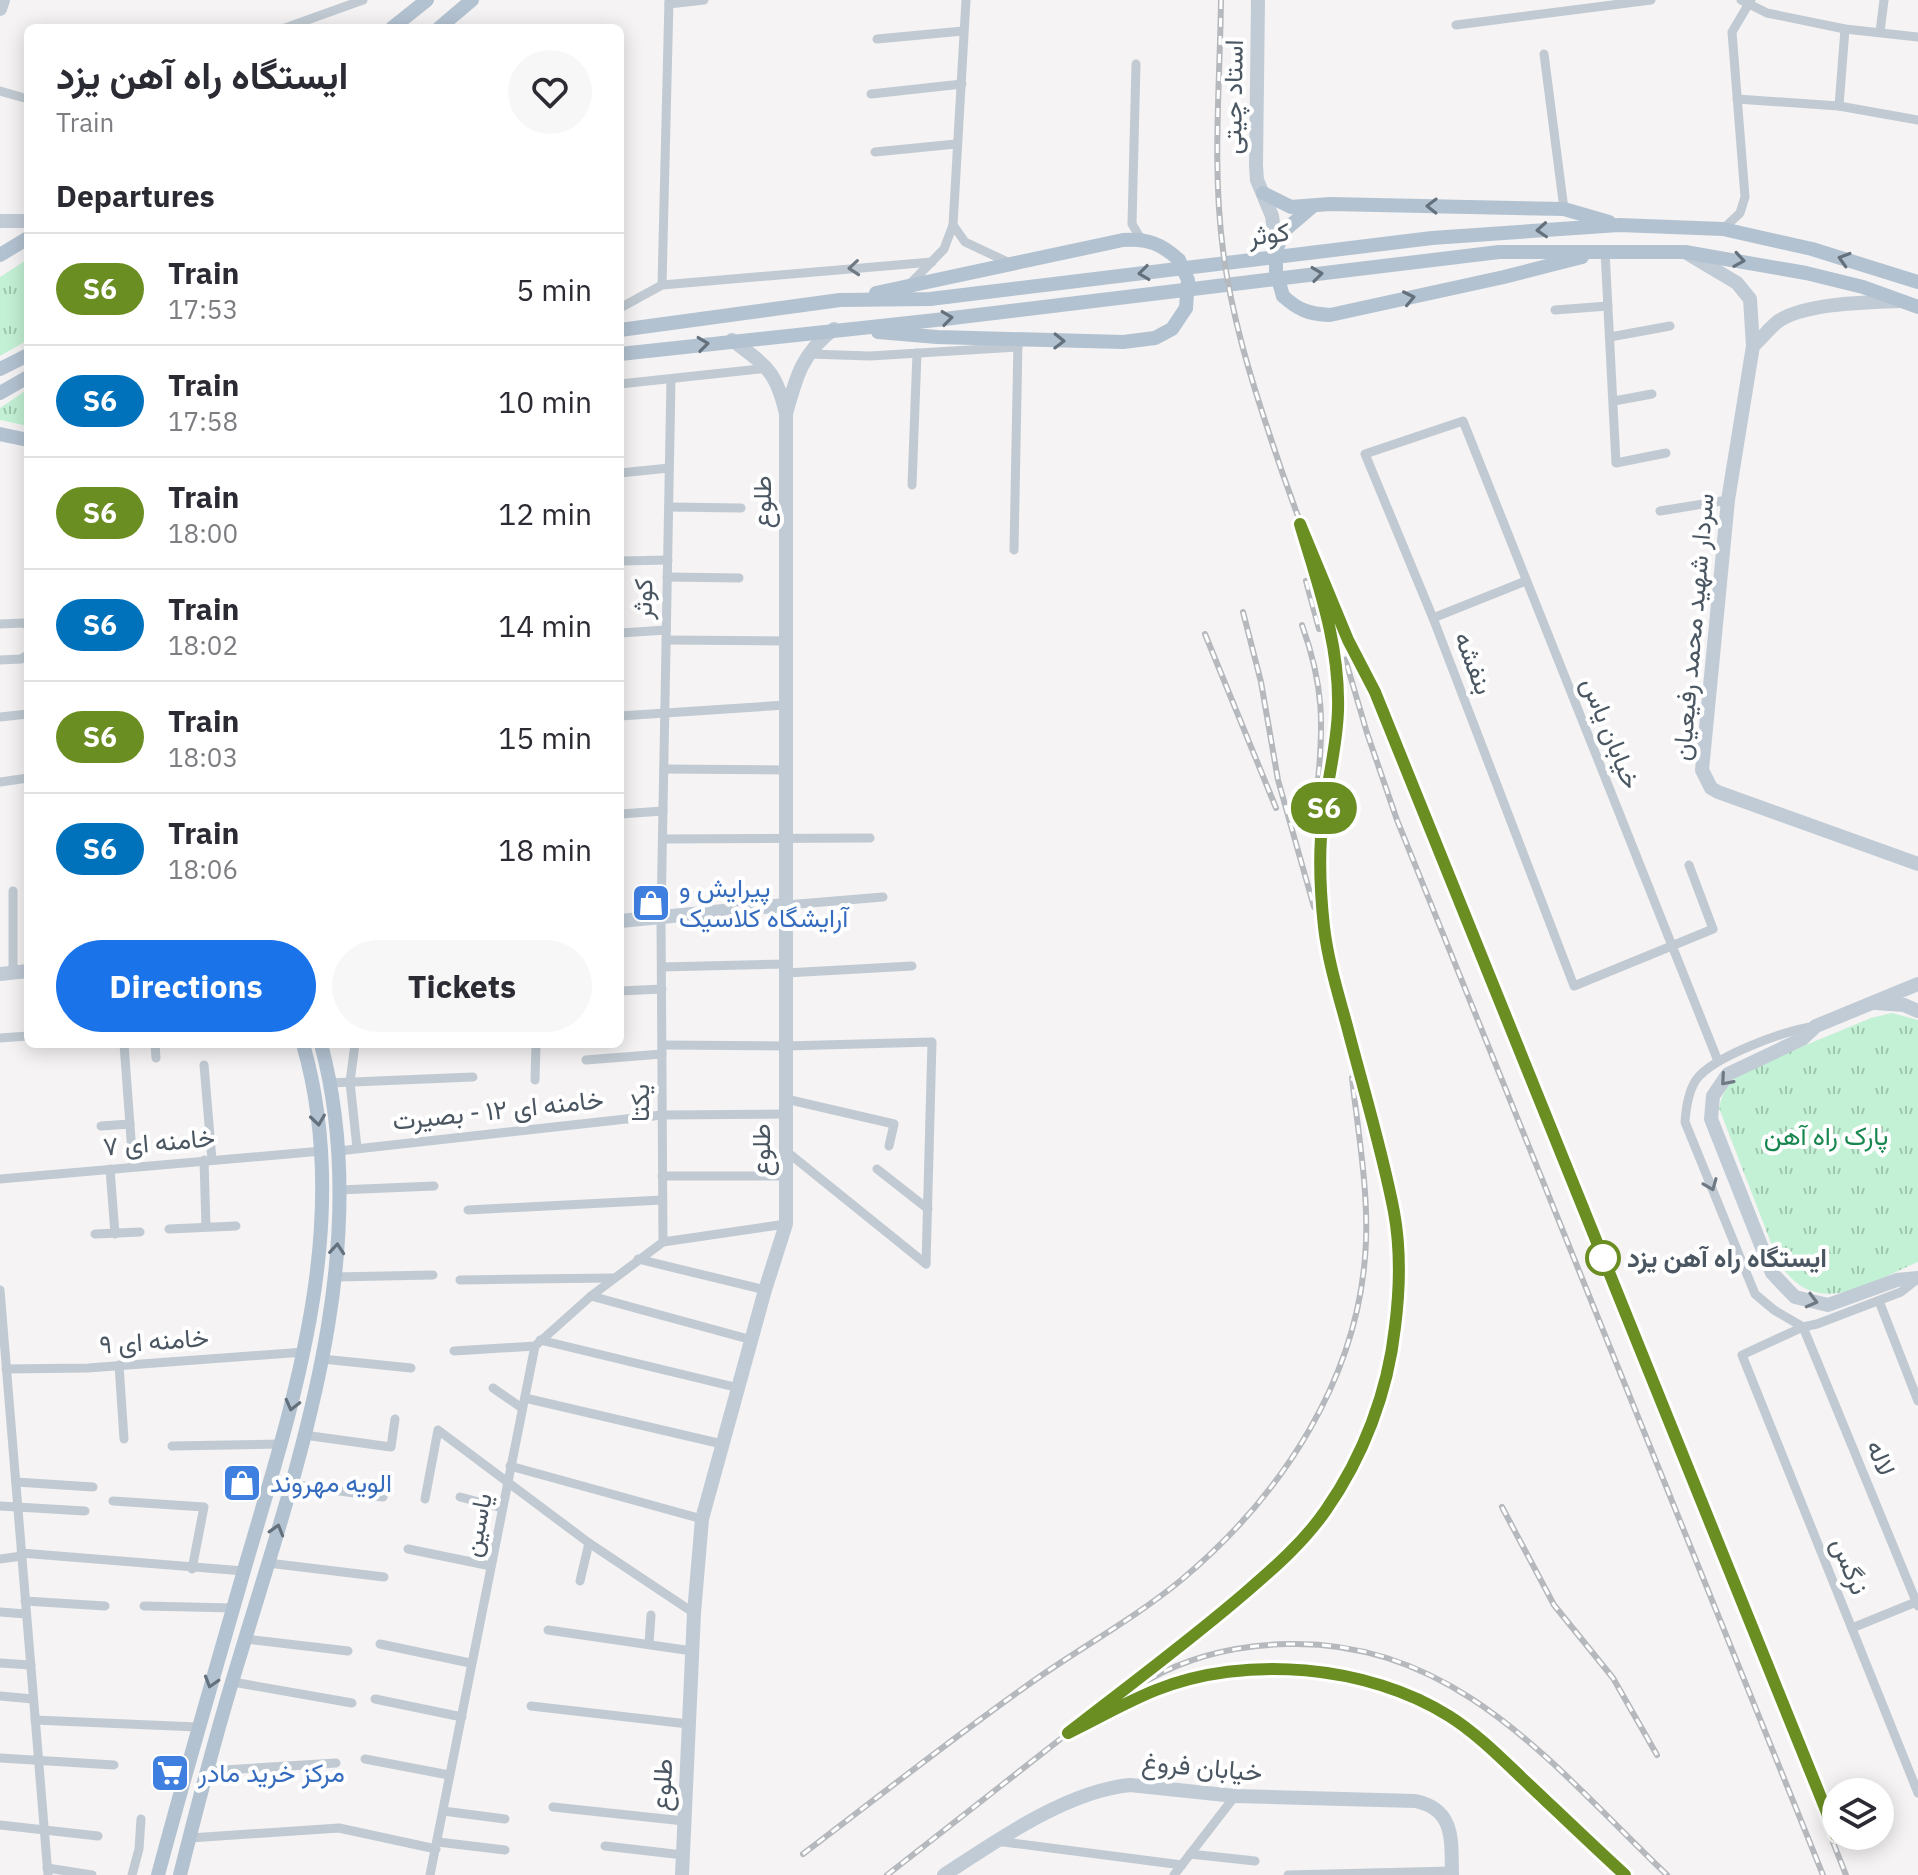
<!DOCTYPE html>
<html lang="en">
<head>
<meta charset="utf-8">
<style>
  :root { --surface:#fff; --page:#f7f7f7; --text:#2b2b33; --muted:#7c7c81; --line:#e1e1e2; --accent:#1a73e8 }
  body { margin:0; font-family:"IBM Plex Sans",Vazirmatn,sans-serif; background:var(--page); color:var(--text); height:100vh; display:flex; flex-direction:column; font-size:30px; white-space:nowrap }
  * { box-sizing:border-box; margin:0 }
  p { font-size:26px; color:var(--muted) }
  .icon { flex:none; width:44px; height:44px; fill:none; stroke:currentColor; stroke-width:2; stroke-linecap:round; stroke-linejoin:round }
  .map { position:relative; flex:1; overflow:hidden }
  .panel { position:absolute; left:24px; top:24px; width:600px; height:1024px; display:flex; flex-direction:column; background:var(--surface); border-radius:12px; box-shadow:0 4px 20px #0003 }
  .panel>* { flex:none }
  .badge { padding:0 16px; border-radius:26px; font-size:28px; line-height:52px }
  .buttons { position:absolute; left:1822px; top:1778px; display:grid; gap:16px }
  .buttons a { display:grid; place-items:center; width:72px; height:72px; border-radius:50%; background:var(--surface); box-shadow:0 4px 20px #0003; font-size:40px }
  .map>.badge { position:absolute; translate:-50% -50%; box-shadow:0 0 0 4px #fff }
  h2 { padding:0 32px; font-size:30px; line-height:72px }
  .round { display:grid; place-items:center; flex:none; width:84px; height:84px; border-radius:42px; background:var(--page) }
  .headline { display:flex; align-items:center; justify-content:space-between; height:136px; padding:0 32px }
  h1 { font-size:38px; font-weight:700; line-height:60px }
  .action { display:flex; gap:16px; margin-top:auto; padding:16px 32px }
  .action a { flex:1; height:92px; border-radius:48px; background:var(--accent); color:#fff; font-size:32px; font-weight:700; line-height:92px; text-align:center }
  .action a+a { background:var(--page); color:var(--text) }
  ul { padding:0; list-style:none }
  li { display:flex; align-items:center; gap:24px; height:112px; padding:0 32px; border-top:2px solid var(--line) }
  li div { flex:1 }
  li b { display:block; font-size:30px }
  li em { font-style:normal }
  li .badge { min-width:88px; font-weight:700; text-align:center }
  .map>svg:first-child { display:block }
  .grass { fill:url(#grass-tufts) }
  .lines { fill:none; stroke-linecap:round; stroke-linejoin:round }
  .street { stroke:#c1cad2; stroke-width:9 }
  .secondary { stroke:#c1cbd6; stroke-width:14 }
  .primary { stroke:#b3c2d1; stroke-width:14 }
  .rail-casing { stroke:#b5b8bd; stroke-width:6 }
  .rail { stroke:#fff; stroke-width:3; stroke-dasharray:9; stroke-linecap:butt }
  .primary-bridge { stroke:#b3c2d1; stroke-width:14 }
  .oneway { stroke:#64717d }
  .oneway2 { stroke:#6e7983 }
  .oneway3 { stroke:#6e7984 }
  .line-casing { stroke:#fff; stroke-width:18 }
  .line { stroke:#6b8e23; stroke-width:12 }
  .stop-dot { fill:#fff; stroke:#6b8e23; stroke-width:4 }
  .labels { text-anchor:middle; stroke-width:8; stroke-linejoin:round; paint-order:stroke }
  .street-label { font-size:26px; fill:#4a5661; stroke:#fff }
  .shop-label { font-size:26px; fill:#366cbe; stroke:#fff; text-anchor:start }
  .park-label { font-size:26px; fill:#17864f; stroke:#fff }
  .stop-label { font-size:26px; font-weight:bold; fill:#4a5661; stroke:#fff; text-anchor:start }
</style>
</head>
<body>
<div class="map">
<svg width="1918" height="1875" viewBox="0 0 1918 1875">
  <defs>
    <pattern id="grass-tufts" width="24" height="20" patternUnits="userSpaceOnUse" patternTransform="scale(2)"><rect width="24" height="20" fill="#c3f1d5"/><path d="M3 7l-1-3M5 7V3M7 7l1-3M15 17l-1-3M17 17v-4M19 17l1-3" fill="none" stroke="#a0c6b0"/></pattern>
  </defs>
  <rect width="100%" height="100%" fill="#f5f3f3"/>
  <g class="grass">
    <polygon points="28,259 28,340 0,356 0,277"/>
    <polygon points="28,389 28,426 0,420 0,408"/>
    <path d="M1892 1013 1918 1020V1262C1868 1283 1815 1322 1778 1261L1719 1108C1724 1088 1732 1078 1750 1068L1871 1018Z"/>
  </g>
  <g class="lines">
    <g class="street">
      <polyline points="1741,0 1767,13 1845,29 1918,37"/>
      <polyline points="669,4 704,0"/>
      <polyline points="1456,25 1651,0"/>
      <polyline points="285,28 363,0"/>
      <polyline points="1880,32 1884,0"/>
      <polyline points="877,39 963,31"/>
      <polyline points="1544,54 1564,209"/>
      <polyline points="1136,64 1132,224 1141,239"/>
      <polyline points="0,91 28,99"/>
      <polyline points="871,94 962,84"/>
      <polyline points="1737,99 1839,106 1845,29"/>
      <polyline points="1839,106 1918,120"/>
      <polyline points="875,152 956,144"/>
      <polyline points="953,225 965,242 1012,264"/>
      <polyline points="1723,229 1740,213 1745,197 1732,32 1751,0"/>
      <polyline points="1605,251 1616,463 1666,453"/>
      <polyline points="910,284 944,249 953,225 966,0"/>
      <polyline points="662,285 669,0"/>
      <polyline points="620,308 662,285 932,262"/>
      <polyline points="1555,310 1608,306"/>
      <polyline points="1610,337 1670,326"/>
      <polyline points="809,354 870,356 1018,347"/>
      <polyline points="620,384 769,368"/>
      <polyline points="1614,401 1652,394"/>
      <polyline points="620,473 669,468"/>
      <polyline points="912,485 917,353"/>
      <polyline points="669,507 741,508"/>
      <polyline points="1660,511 1728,500"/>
      <polyline points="1014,550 1018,340"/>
      <polyline points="620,561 668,560"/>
      <polyline points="667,577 739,578"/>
      <polyline points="1433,618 1526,581"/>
      <polyline points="0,624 24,623 28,626"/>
      <polyline points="620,633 666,630"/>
      <polyline points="666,640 786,641"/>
      <polyline points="0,660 21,659 28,655"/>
      <polyline points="620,716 786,705"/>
      <polyline points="0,717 28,714"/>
      <polyline points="664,769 786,770"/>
      <polyline points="0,782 28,778"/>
      <polyline points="620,814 663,811"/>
      <polyline points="663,839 870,838"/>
      <polyline points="1689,865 1713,929 1574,986 1433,618 1365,454 1463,421 1718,1061"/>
      <polyline points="13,891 13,973"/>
      <polyline points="786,905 883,897"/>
      <polyline points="662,967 786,964"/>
      <polyline points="786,973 912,966"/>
      <polyline points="620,991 662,989"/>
      <path d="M1816 1026C1787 1030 1713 1056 1696 1080 1688 1092 1686 1108 1685 1122L1755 1294 1774 1310 1803 1327 1817 1324 1901 1292 1916 1280"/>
      <polyline points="0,1038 28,1036"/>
      <polyline points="124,1044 133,1166"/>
      <polyline points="155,1044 156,1058"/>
      <polyline points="355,1044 350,1082 357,1148"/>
      <polyline points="662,1045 786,1046 932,1042 926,1264"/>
      <polyline points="586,1060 662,1054"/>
      <polyline points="204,1065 212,1160"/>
      <polyline points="535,1080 536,1044"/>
      <polyline points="329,1083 473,1077"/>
      <polyline points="786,1099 894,1124 889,1146"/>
      <polyline points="101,1126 130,1124"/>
      <polyline points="338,1151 662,1115 785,1114"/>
      <polyline points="786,1151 926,1264"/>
      <polyline points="204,1160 206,1227"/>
      <polyline points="110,1169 115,1234"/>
      <polyline points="877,1169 928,1209"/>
      <polyline points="662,1176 785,1176"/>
      <polyline points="0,1179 322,1151"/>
      <polyline points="339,1190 434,1186"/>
      <polyline points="468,1210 662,1200"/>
      <polyline points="169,1229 236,1226"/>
      <polyline points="95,1234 140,1232"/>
      <polyline points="663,1242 661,916 671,379"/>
      <polyline points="638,1259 765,1290"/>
      <polyline points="334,1277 433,1275"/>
      <polyline points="460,1280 613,1278"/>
      <polyline points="0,1290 48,1875"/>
      <polyline points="591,1296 752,1340"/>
      <polyline points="1879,1301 1918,1401"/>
      <polyline points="540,1340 739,1388"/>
      <polyline points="454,1351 535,1346"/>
      <polyline points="322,1359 411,1368"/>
      <polyline points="119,1365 124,1439"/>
      <polyline points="6,1369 88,1368 304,1352"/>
      <polyline points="493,1388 522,1408"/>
      <polyline points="525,1398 722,1444"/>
      <polyline points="304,1435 391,1447 395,1419"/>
      <polyline points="172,1446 281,1444"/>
      <polyline points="510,1466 702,1519"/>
      <polyline points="16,1482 93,1487"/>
      <polyline points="290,1484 383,1497"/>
      <polyline points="460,1497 502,1508"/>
      <polyline points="425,1499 438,1430 589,1543 694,1613"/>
      <polyline points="113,1501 204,1507 192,1569"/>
      <polyline points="0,1506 85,1511"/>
      <polyline points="408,1549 491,1566"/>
      <polyline points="21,1553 244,1571"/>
      <polyline points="0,1559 22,1556"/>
      <polyline points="268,1563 384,1577"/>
      <polyline points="580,1581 589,1543"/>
      <polyline points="25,1601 105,1606"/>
      <polyline points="144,1606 234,1608"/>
      <polyline points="1918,1606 1803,1327 1742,1355 1918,1793"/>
      <polyline points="0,1612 26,1614"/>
      <polyline points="1852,1628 1916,1602"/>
      <polyline points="548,1630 692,1651"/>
      <polyline points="246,1639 348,1651"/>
      <polyline points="380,1644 470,1663"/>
      <polyline points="649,1644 651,1615"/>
      <polyline points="0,1663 31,1665"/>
      <polyline points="233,1682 352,1703"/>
      <polyline points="0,1696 33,1699"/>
      <polyline points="375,1699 462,1717"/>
      <polyline points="531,1706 688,1724"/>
      <polyline points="35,1720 197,1727"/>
      <polyline points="0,1758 114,1765"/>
      <polyline points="365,1759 449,1775"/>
      <polyline points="208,1771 336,1763"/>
      <polyline points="553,1807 684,1821"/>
      <polyline points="443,1811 505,1819"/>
      <polyline points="0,1825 98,1836"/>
      <polyline points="190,1838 339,1828 436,1849"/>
      <polyline points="996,1841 1182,1865"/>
      <polyline points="438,1842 505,1850"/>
      <polyline points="605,1846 683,1855"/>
      <polyline points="1190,1854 1255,1861"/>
      <polyline points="47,1868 92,1875"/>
      <polyline points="132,1875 139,1849 141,1819"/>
      <polyline points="430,1875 535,1346 591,1296 663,1242 786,1224"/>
      <polyline points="1174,1875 1235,1796"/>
      <polyline points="1288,1875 1452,1871"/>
    </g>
    <g class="secondary">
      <polyline points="1258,0 1256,165 1257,180 1272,216 1276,246"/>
      <polyline points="0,9 3,0"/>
      <polyline points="0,221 28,221"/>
      <polyline points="1685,252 1737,283 1750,299 1753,346 1728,500 1702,770 1711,788 1718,792 1918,864"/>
      <path d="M732 340C766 366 776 370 786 414 796 377 802 353 834 329"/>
      <path d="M1753 346C1761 339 1768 330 1776 323 1800 303 1868 302 1900 301"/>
      <polyline points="620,921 786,905"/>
      <polyline points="0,974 28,971"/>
      <polyline points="1918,984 1816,1026 1802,1039 1728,1074 1713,1096 1711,1119 1772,1273 1795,1297 1828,1305 1897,1280 1918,1278"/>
      <polyline points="1876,1003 1904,1005 1918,1011"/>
      <polyline points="682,1875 694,1613 702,1519 765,1290 786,1224 786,414"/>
      <path d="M944 1875C996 1841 1067 1791 1130 1785L1235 1796 1415 1801C1456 1809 1451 1842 1452 1875"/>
    </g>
    <g class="primary">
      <polyline points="392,28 427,0"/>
      <polyline points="439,28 472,0"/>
      <polyline points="1263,193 1291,207 1330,204 1564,209 1609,222"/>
      <polyline points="1276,250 1285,230 1313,206"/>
      <polyline points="0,255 28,238"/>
      <path d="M876 293 1123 240C1147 238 1162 244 1179 260"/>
      <path d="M1283 296C1298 310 1309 314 1330 315L1504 277 1582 257"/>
      <polyline points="620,330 840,300 930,299 1432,238 1619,225 1723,229 1812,249 1918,282"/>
      <polyline points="878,332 937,337 1123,342 1155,338 1172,329 1186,308"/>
      <polyline points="620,354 936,320 1499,252 1685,252 1806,273 1863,287 1918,307"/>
      <polyline points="0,369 28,355"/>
      <polyline points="0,393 28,377"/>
      <polyline points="0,434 28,440"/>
      <path d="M158 1875C186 1770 217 1665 247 1560 296 1394 353 1218 303 1044"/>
      <path d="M180 1875C198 1803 217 1730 239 1659 298 1463 376 1250 321 1044"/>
    </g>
    <defs>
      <g id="rail">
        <path d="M1221 0C1220 82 1212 168 1223 250 1231 313 1249 373 1269 433 1298 522 1332 609 1375 692L1836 1835"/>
        <polyline points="1306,581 1319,629"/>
        <polyline points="1243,612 1261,682 1278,780 1314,907"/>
        <path d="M1302 625C1324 686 1324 725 1317 790"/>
        <polyline points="1205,634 1276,808"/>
        <polyline points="1342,648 1367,733 1397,820 1823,1875"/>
        <polyline points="1502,1507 1554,1605 1613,1678 1657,1755"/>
        <path d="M1148 1680C1190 1656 1239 1645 1288 1644 1457 1640 1555 1768 1667 1875"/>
        <path d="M1100 1717C1118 1708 1136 1698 1155 1690 1242 1654 1370 1666 1449 1716 1474 1732 1497 1754 1519 1774 1555 1808 1589 1842 1625 1875"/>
        <polyline points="1827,1827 1846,1875"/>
        <path d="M803 1854C877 1798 950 1740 1025 1687 1076 1650 1131 1621 1180 1581 1281 1497 1361 1377 1366 1241 1368 1187 1358 1132 1352 1078"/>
        <path d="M887 1875C964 1815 1041 1754 1118 1694 1189 1638 1266 1586 1322 1515 1375 1449 1405 1336 1400 1253 1394 1150 1346 1053 1327 953 1320 916 1318 877 1320 840 1322 812 1329 786 1334 758 1342 708 1340 657 1326 609"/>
      </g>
    </defs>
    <use href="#rail" class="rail-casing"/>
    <use href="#rail" class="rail"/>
    <g class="primary-bridge">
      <polyline points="1276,250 1276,272 1283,296"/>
      <polyline points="1179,260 1188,280 1186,308"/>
    </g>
  </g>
  <defs><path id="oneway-chevron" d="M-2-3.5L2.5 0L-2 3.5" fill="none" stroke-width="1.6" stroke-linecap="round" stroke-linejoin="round" transform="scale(2)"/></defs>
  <g class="oneway">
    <use href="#oneway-chevron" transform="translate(1432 206) rotate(-179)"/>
    <use href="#oneway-chevron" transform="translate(1542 230) rotate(176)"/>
    <use href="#oneway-chevron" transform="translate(1844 259) rotate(-163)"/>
    <use href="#oneway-chevron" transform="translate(1739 260) rotate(9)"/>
    <use href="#oneway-chevron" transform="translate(1144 273) rotate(173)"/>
    <use href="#oneway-chevron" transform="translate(1317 274) rotate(-7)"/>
    <use href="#oneway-chevron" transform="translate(1409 298) rotate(-12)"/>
    <use href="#oneway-chevron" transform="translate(947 318) rotate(-7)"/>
    <use href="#oneway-chevron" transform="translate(1059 341) rotate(1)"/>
    <use href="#oneway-chevron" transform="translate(703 344) rotate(-7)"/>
    <use href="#oneway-chevron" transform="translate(318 1120) rotate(82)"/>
    <use href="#oneway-chevron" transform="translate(337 1249) rotate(-85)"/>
    <use href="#oneway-chevron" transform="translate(292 1405) rotate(104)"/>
    <use href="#oneway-chevron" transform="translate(277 1530) rotate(-74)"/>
    <use href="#oneway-chevron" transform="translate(211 1682) rotate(107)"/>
  </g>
  <g class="oneway2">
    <use href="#oneway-chevron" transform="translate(854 268) rotate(175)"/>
    <use href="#oneway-chevron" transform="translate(1711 1185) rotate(68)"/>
  </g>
  <g class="oneway3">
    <use href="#oneway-chevron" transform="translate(1726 1080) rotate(131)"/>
    <use href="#oneway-chevron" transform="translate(1812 1301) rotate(15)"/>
  </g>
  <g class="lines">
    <defs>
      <path id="line" d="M1625 1875C1591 1844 1557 1811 1523 1779 1500 1757 1476 1733 1449 1716 1368 1665 1245 1654 1156 1690 1126 1702 1097 1719 1068 1733 1127 1687 1188 1642 1245 1593 1274 1568 1304 1542 1326 1510 1363 1457 1388 1392 1395 1327 1400 1288 1401 1250 1394 1212 1382 1149 1363 1088 1347 1026 1338 993 1328 961 1324 927 1320 890 1318 854 1323 818 1327 781 1337 747 1338 710 1340 644 1318 585 1300 524L1348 640 1375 692 1836 1835"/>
    </defs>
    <use href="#line" class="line-casing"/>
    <use href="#line" class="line"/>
  </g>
  <defs>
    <symbol id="shop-square" viewBox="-11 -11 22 22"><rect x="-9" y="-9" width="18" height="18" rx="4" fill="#3f7fe0" stroke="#fff"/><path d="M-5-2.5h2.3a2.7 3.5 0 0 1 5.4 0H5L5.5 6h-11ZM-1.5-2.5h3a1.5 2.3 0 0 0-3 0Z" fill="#fff"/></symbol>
    <symbol id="supermarket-square" viewBox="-11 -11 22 22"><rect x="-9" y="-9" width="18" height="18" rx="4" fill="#3f7fe0" stroke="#fff"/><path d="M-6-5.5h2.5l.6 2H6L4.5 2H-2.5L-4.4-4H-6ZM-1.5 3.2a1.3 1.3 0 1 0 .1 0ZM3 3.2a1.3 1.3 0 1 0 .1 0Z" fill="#fff"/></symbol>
  </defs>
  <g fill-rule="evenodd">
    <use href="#shop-square" x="629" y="881" width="44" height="44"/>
    <use href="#shop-square" x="220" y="1461" width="44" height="44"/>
    <use href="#supermarket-square" x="148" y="1751" width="44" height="44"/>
  </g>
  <circle class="stop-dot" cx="1603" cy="1258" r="16"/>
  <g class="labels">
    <g class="street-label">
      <text transform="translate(1233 97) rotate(-89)" y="9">استاد چیتی</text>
      <text transform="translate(1269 234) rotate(-7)" y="9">کوثر</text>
      <text transform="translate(762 502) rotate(-90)" y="9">طلوع</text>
      <text transform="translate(643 599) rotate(-89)" y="9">کوثر</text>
      <text transform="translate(1693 627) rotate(-85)" y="9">سردار شهید محمد رفیعیان</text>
      <text transform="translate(1474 663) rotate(69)" y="9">بنفشه</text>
      <text transform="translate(1611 733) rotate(68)" y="9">خیابان یاس</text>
      <text transform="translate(640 1103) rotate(-90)" y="9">یکتا</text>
      <text transform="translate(498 1110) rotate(-6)" y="9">خامنه ای ۱۲ - بصیرت</text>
      <text transform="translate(159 1142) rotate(-5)" y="9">خامنه ای ۷</text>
      <text transform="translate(761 1150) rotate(-90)" y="9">طلوع</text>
      <text transform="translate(154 1341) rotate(-4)" y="9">خامنه ای ۹</text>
      <text transform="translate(1881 1458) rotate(68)" y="9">لاله</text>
      <text transform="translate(477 1525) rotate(-79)" y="9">یاسین</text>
      <text transform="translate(1850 1566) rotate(68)" y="9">نرگس</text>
      <text transform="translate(1202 1767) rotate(5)" y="9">خیابان فروغ</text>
      <text transform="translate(662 1785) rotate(-87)" y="9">طلوع</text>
    </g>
    <g class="shop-label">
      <text x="679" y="897">پیرایش و<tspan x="679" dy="30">آرایشگاه کلاسیک</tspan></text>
      <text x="270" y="1492">الویه مهروند</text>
      <text x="198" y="1782">مرکز خرید مادر</text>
    </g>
    <g class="park-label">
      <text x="1826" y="1145">پارک راه آهن</text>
    </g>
    <g class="stop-label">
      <text x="1627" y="1267">ایستگاه راه آهن یزد</text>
    </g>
  </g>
</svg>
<div class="buttons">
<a><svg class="icon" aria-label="layers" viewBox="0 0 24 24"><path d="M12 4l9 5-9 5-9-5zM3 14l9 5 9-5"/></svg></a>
</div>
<b class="badge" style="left:1324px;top:808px;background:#6b8e23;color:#fff">S6</b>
<section class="panel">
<div class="headline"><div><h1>ایستگاه راه آهن یزد</h1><p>Train</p></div><a class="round"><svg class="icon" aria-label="heart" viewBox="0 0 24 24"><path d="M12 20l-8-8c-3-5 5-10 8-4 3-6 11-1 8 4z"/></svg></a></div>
<h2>Departures</h2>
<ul>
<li><span class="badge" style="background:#6b8e23;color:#fff">S6</span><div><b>Train</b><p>17:53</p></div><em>5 min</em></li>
<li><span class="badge" style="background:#0072bc;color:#fff">S6</span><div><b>Train</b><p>17:58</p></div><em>10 min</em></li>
<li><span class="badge" style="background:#6b8e23;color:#fff">S6</span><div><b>Train</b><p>18:00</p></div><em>12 min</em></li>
<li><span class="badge" style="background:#0072bc;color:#fff">S6</span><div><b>Train</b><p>18:02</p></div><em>14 min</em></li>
<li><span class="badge" style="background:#6b8e23;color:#fff">S6</span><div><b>Train</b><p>18:03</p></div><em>15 min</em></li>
<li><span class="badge" style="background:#0072bc;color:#fff">S6</span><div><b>Train</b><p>18:06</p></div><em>18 min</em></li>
</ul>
<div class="action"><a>Directions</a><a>Tickets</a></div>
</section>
</div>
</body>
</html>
